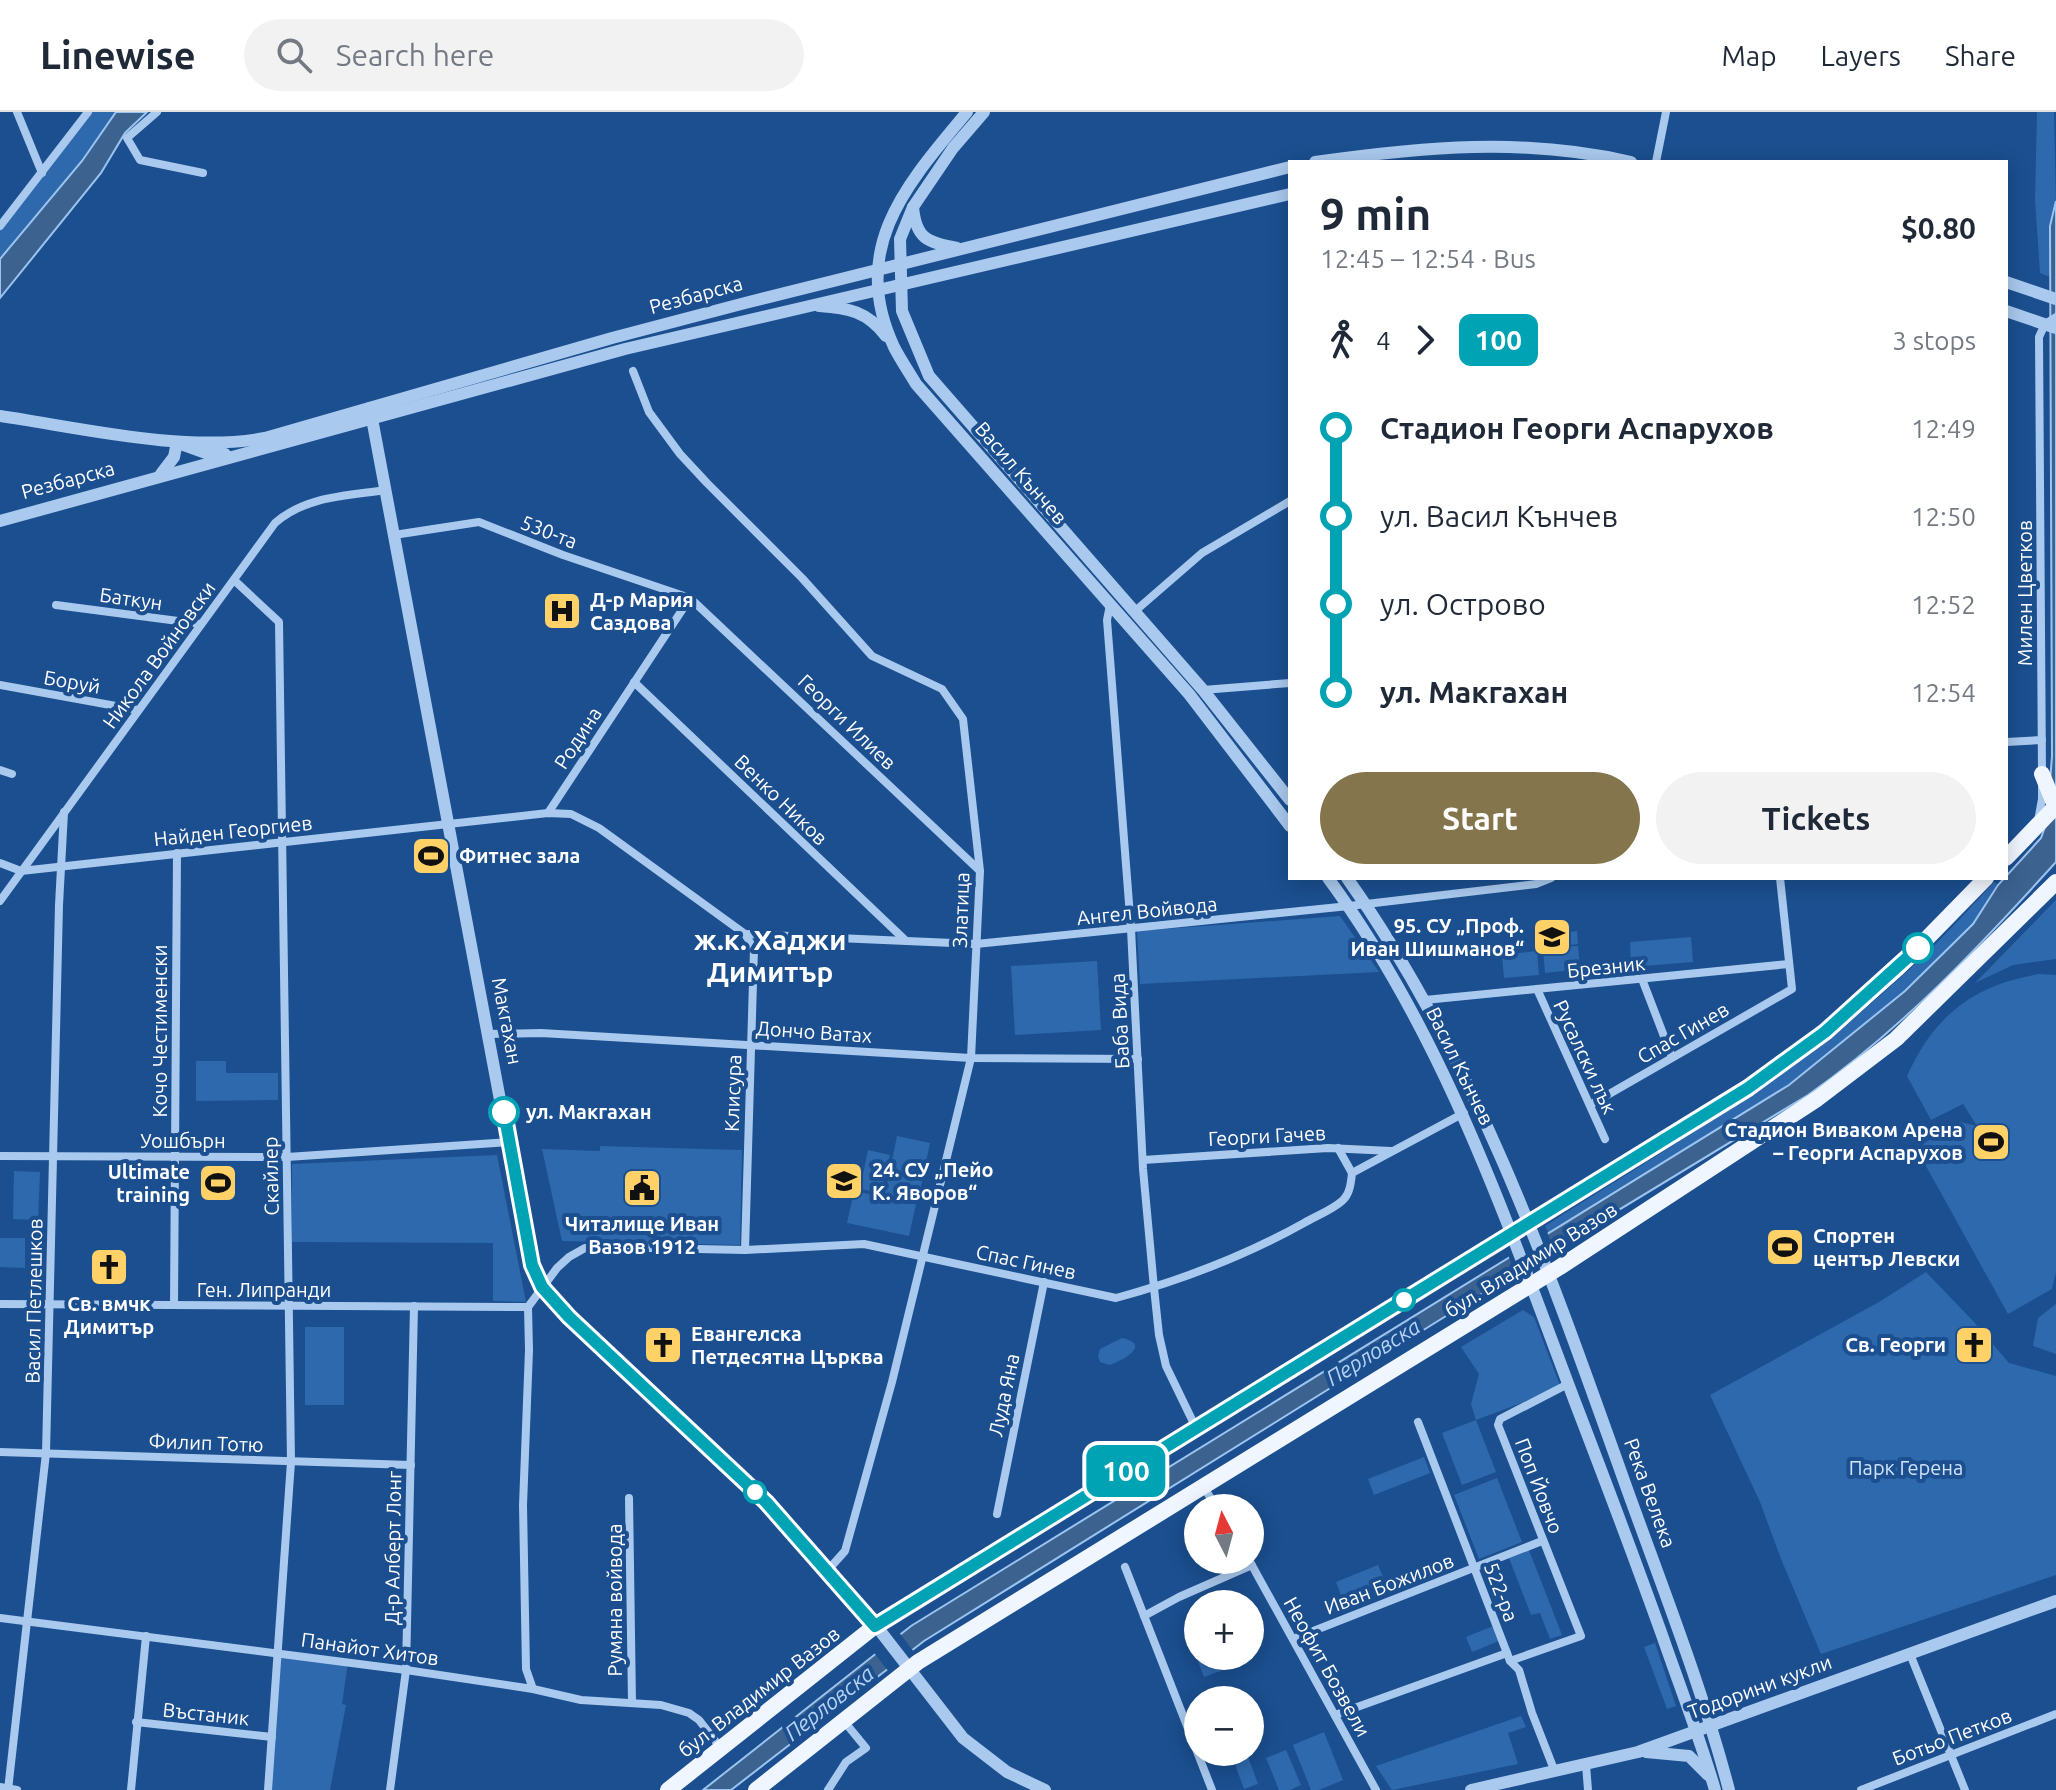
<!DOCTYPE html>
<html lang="en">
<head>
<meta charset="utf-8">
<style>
  :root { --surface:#fff; --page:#f2f2f3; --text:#1f2937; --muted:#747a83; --line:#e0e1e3; --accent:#84754c }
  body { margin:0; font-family:Ubuntu,sans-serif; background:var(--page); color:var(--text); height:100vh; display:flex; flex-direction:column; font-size:30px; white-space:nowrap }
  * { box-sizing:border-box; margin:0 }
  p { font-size:26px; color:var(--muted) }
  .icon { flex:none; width:44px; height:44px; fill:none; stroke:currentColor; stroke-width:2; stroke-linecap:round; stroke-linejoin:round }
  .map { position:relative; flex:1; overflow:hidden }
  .drawer { position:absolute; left:1288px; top:48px; width:720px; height:720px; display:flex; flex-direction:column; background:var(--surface); border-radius:0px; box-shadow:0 4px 20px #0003 }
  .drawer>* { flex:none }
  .badge { padding:0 16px; border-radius:12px; font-size:28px; line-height:52px }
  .needle { width:52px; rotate:354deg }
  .controls { position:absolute; left:1184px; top:1382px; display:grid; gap:16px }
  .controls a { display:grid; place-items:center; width:80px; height:80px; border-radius:50%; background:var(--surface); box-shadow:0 4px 20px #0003; font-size:40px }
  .map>.badge { position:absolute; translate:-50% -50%; box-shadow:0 0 0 4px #fff }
  .legs { display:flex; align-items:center; gap:12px; height:88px; padding:0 32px; font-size:26px }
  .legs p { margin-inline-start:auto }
  .headline { display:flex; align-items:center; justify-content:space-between; height:136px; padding:0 32px }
  h1 { font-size:44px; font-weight:600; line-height:60px }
  .cta { display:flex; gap:16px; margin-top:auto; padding:16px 32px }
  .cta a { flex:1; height:92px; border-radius:48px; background:var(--accent); color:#fff; font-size:32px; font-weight:600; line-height:92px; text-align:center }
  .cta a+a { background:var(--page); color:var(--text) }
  ul { padding:0 32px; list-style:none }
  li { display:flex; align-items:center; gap:28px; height:88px; font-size:30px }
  li i { display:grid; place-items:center; width:12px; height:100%; margin:0 10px; background:currentColor }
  li i::after { content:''; width:20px; height:20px; margin:-10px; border:6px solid; border-radius:50%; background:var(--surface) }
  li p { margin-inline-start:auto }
  li:first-child i { background:linear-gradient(#0000 50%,currentColor 0) }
  li:last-child i { background:linear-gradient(currentColor 50%,#0000 0) }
  header { display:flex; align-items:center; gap:48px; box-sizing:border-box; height:112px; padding:0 40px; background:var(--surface); border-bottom:2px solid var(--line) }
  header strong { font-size:38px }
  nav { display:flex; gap:44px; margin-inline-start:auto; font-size:28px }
  .search { width:560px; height:72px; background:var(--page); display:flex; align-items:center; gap:20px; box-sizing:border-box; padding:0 28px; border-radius:44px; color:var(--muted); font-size:30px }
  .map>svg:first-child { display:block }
  .green { fill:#2e69ad }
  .water { fill:#3c6290; stroke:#9cc4f0; stroke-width:2 }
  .pier { fill:#1b4f8f }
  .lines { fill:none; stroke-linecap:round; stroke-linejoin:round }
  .minor { stroke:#a9c9ee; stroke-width:8 }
  .tertiary { stroke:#a9c9ee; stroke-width:12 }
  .primary { stroke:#f0f6ff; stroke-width:16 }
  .line-1-casing { stroke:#fff; stroke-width:18 }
  .line-1 { stroke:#00a3b4; stroke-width:12 }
  .stop-1-dot { fill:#fff; stroke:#00a3b4; stroke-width:4 }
  .labels { text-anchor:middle; stroke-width:8; stroke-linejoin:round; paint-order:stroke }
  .street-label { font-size:20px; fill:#fff; stroke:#1b4f8f }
  .poi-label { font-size:20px; font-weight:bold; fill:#fff; stroke:#1b4f8f; text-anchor:start }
  .stop-label { font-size:20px; font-weight:bold; fill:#fff; stroke:#1b4f8f; text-anchor:start }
  .park-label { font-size:20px; fill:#cfe3fa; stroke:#1b4f8f }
  .water-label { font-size:22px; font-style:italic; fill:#b5d3f5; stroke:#1b4f8f }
  .district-label { font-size:28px; font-weight:bold; fill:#fff; stroke:#1b4f8f }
</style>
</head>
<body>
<header>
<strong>Linewise</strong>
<div class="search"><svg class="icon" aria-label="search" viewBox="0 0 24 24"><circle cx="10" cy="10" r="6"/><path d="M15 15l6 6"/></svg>Search here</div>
<nav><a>Map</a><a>Layers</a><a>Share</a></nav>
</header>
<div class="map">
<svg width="2056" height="1678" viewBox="0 0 2056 1678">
  <rect width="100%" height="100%" fill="#1b4f8f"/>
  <g class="green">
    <polygon points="88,0 116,0 82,49 0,147 0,114"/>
    <polygon points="2037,0 2054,0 2056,89 2050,114 2050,165 2040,161 2035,88"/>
    <path d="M1994 770 1998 773C1989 787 1982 803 1971 815 1922 870 1849 930 1789 973L1548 1120 1545 1114C1663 1039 1786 967 1891 874 1928 842 1961 806 1994 770Z"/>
    <polygon points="2056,788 2056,847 2013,853 1975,871"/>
    <polygon points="1340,804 1379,860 1140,872 1137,819"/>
    <polygon points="1577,819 1578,832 1556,835 1578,834 1580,857 1545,861 1543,837 1551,836 1549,823"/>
    <polygon points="1691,825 1693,850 1631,855 1630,830"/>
    <polygon points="1537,839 1539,863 1504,866 1502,843"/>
    <polygon points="1097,849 1101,918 1015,923 1011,854"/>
    <path d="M2039 862 2056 863V1160L2052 1177 2008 1202 1916 1036 1960 1010 1977 1014 1963 992 1931 1008 1907 964C1934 904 1973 873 2039 862Z"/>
    <polygon points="196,949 226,949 226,961 278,961 278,988 196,989"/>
    <polygon points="897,1024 930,1031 918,1089 885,1082"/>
    <polygon points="600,1034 742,1038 740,1133 562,1129 542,1037 600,1039"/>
    <polygon points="868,1038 890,1043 881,1081 860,1077"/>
    <polygon points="497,1043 526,1190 493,1189 493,1131 292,1130 292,1052"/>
    <polygon points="14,1059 40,1060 38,1108 13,1107"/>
    <polygon points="854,1079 916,1092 909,1124 847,1111"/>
    <polygon points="0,1126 25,1126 25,1156 0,1155"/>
    <polygon points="1926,1160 1974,1210 2009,1251 2056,1264 2056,1463 1821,1542 1781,1447 1760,1390 1710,1283 1879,1190"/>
    <polygon points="2056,1192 2056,1242 2033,1234 2038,1206"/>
    <polygon points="1523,1198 1534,1205 1561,1276 1476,1308 1496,1360 1462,1373 1442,1321 1476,1308 1471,1292 1479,1262 1461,1235"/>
    <rect x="305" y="1215" width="39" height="78"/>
    <path d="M1122 1226C1153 1233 1121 1249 1110 1253L1100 1250 1098 1244 1100 1237Z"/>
    <polygon points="1424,1345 1430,1361 1374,1383 1368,1367"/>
    <polygon points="1497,1366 1522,1430 1479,1447 1454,1383"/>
    <polygon points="1529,1438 1562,1523 1550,1527 1540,1501 1531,1503 1509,1446"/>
    <polygon points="1378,1453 1385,1469 1342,1486 1336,1470"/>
    <polygon points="1493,1514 1499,1529 1472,1540 1466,1525"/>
    <polygon points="1655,1531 1676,1594 1667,1597 1644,1535"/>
    <polygon points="278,1541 348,1550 342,1592 346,1593 330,1678 268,1678"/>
    <polygon points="1205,1544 1223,1544 1228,1556 1204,1565 1197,1547"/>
    <polygon points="1521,1604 1526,1615 1508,1621 1518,1652 1392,1678 1376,1654"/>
    <polygon points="1324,1620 1343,1668 1319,1678 1311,1678 1293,1633"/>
    <polygon points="1286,1638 1301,1673 1290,1678 1279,1678 1266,1646"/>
    <polygon points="1247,1642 1258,1672 1244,1677 1233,1647"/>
  </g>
  <g class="water">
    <polygon points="116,0 147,0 125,21 101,61 0,186 0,147 82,49"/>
    <path d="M2056 89V750C1980 834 1901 918 1808 983L1515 1161 924 1529 731 1678H703L911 1514 1789 973 1905 879 1973 812 1998 773 2041 726 2047 709 2052 644 2050 114Z"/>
  </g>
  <g class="pier">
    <polygon points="1546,1117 1555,1141 1516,1165 1507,1140"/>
    <polygon points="898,1519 914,1540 889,1560 872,1538"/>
  </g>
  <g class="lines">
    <g class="minor">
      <polyline points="17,0 42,61"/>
      <polyline points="157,0 127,26 140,48 203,61"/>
      <polyline points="1656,50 1666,0"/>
      <polyline points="0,114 88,0"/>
      <polyline points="633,259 649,300 680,342 707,371 802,466 872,544 942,577 963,607 980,759 971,946 892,1270 845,1439 828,1458"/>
      <polyline points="394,423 479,410 563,443 690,486 979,758"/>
      <polyline points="234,468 279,510 291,1350 268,1678"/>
      <polyline points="56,493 201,512"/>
      <polyline points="1110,493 1107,508 1131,817 1143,1057 1154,1176 1159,1223 1166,1254 1196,1316"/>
      <polyline points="1134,500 1202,441 1290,389"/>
      <polyline points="634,570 905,828"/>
      <polyline points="0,573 138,598"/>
      <polyline points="1203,578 1290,571"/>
      <polyline points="2006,630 2042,628"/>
      <polyline points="0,658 12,662"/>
      <polyline points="548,701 690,486"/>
      <polyline points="2038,709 2042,687 2042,662 2039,225 2045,212 2056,205"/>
      <polyline points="0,751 21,759 548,701 571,702 599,716 745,822 754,837 745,1138"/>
      <path d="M0 789 275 411C306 384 346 384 386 378"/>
      <polyline points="745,822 976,832 1349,794 1536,772 1551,766"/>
      <polyline points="1642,867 1672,945"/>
      <polyline points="1537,877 1605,1027"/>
      <polyline points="1425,888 1789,852"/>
      <polyline points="489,922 541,921 971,946 1138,947"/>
      <polyline points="1590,993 1792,877 1780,766"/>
      <polyline points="1338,1036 1352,1061"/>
      <polyline points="0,1044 287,1045 510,1030"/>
      <polyline points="1143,1048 1328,1036 1391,1039"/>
      <polyline points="0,1192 528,1195"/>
      <polyline points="174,1193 177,741"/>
      <polyline points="1418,1310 1507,1541 1510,1549 1519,1558 1532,1601 1555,1660"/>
      <polyline points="0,1340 411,1353"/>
      <polyline points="1203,1374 1217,1396"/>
      <polyline points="629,1386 632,1590"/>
      <polyline points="997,1402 1044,1170"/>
      <polyline points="1249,1448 1376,1678"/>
      <polyline points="1125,1455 1212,1678"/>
      <polyline points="1144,1504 1179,1485 1252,1453"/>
      <polyline points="0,1506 406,1558 533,1577 581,1588 661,1593 689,1601 699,1608 720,1635"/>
      <polyline points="1293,1527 1542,1429"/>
      <polyline points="1910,1542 1965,1678"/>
      <polyline points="1510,1549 1581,1524 1498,1313 1500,1307 1568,1272"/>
      <path d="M533 1577 526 1557 523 1393 529 1238 528 1195 557 1156 569 1145 585 1136 602 1135 745 1138 864 1132 1116 1186C1182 1168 1245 1144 1304 1111 1316 1104 1332 1098 1342 1089 1350 1082 1351 1071 1352 1061L1464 1001"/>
      <polyline points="1335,1603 1507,1541"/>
      <polyline points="136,1610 272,1625"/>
      <polyline points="1586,1653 1588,1678"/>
      <polyline points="0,1675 17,1678"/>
      <polyline points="8,1678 46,1341 59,793 64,700"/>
      <polyline points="131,1678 146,1524"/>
      <polyline points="390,1678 406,1558 414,1194"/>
      <polyline points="828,1678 846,1650 866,1636 843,1608"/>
      <polyline points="1861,1678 2056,1602"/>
    </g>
    <g class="tertiary">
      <path d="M967 0C907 72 848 136 894 235 900 247 909 260 916 272L1189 582 1290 714"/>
      <polyline points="984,0 953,36 913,95 900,127 902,199 929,264 1203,578 1290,688"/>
      <path d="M1315 50C1422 35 1524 25 1631 50"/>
      <path d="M913 95C916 127 927 130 957 136"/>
      <polyline points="2006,170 2056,187"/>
      <path d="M819 194C848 196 867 199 886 224"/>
      <polyline points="2006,199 2056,216"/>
      <path d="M370 296 529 1142C535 1169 551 1186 569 1205L766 1390 867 1502 963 1626 1007 1660 1045 1678"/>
      <path d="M0 304C81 316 185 341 265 326L612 226 745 191 1290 55"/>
      <polyline points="181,332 206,341 225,342"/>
      <polyline points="161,362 174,345 177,330"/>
      <polyline points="0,409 625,237 1290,82"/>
      <path d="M1328 766C1445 925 1506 1108 1575 1290 1605 1368 1634 1445 1662 1523 1680 1575 1700 1626 1715 1678"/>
      <path d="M1347 766C1474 944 1549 1158 1622 1363 1659 1467 1701 1571 1729 1678"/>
      <polyline points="1646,1640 1689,1644 1708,1663"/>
      <polyline points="1471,1678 1638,1640 2056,1489"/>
    </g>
    <g class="primary">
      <polyline points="2042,662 2056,696"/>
      <polyline points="2006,746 2056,694"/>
      <polyline points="668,1678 875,1514 1748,976 1825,920 1898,856 1986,766"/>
      <polyline points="756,1678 918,1550 1560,1155 1817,987 1896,927 2056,770"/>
    </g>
  </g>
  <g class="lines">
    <defs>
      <polyline id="line-1" points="504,1000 532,1153 542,1175 569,1205 766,1390 875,1514 1748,976 1825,920 1918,836"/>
    </defs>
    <use href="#line-1" class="line-1-casing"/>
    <use href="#line-1" class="line-1"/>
  </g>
  <defs>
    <symbol id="hospital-square" viewBox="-11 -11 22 22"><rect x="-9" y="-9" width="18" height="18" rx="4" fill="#ffd166" stroke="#1b4f8f"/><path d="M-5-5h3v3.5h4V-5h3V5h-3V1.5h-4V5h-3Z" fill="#111"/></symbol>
    <symbol id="stadium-square" viewBox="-11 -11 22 22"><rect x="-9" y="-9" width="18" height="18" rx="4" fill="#ffd166" stroke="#1b4f8f"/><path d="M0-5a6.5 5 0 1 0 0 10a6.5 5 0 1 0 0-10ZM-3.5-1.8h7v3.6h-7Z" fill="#111"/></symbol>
    <symbol id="school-square" viewBox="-11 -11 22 22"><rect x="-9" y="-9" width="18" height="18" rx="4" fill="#ffd166" stroke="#1b4f8f"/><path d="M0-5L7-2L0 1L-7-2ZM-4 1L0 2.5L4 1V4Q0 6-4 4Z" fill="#111"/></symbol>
    <symbol id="civic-square" viewBox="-11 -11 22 22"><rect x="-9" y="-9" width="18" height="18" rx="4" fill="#ffd166" stroke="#1b4f8f"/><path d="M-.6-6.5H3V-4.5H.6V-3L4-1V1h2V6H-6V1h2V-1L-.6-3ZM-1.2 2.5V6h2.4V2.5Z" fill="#111"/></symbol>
    <symbol id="church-square" viewBox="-11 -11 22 22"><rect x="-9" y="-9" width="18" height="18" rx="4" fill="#ffd166" stroke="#1b4f8f"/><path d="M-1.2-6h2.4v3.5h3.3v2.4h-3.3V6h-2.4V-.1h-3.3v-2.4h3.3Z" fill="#111"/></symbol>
  </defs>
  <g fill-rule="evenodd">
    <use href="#hospital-square" x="540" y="477" width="44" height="44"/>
    <use href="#stadium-square" x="409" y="722" width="44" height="44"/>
    <use href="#school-square" x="1530" y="803" width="44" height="44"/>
    <use href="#stadium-square" x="1969" y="1008" width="44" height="44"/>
    <use href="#school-square" x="822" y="1047" width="44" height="44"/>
    <use href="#stadium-square" x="196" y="1049" width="44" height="44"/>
    <use href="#civic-square" x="620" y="1054" width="44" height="44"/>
    <use href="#stadium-square" x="1763" y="1113" width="44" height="44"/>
    <use href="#church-square" x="87" y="1133" width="44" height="44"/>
    <use href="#church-square" x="641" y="1211" width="44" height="44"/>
    <use href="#church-square" x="1952" y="1211" width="44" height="44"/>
  </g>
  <g class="stop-1-dot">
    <circle cx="1918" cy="836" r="14"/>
    <circle cx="504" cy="1000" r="14"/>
    <circle cx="1404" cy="1188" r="10"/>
    <circle cx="755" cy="1380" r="10"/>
  </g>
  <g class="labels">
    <g class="street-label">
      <text transform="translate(696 183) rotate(-15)" y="7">Резбарска</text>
      <text transform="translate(1021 361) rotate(49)" y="7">Васил Кънчев</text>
      <text transform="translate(68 368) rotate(-15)" y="7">Резбарска</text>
      <text transform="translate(549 420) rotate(21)" y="7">530-та</text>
      <text transform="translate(2025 481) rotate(-90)" y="7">Милен Цветков</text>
      <text transform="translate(131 487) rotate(8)" y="7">Баткун</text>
      <text transform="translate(159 543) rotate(-54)" y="7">Никола Войновски</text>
      <text transform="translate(72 570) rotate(10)" y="7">Боруй</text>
      <text transform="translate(847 610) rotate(44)" y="7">Георги Илиев</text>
      <text transform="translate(578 626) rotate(-57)" y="7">Родина</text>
      <text transform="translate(781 688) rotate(44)" y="7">Венко Ников</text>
      <text transform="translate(233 719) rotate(-6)" y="7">Найден Георгиев</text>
      <text transform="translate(961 798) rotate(-88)" y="7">Златица</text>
      <text transform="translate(1147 799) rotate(-6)" y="7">Ангел Войвода</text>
      <text transform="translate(1606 855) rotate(-6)" y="7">Брезник</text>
      <text transform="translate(507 909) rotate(79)" y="7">Макгахан</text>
      <text transform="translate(1120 909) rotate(-93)" y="7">Баба Вида</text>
      <text transform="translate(160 919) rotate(-90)" y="7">Кочо Честименски</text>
      <text transform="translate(814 920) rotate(4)" y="7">Дончо Ватах</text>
      <text transform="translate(1683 921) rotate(-30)" y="7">Спас Гинев</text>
      <text transform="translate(1585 945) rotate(65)" y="7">Русалски лък</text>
      <text transform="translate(1460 954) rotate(64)" y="7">Васил Кънчев</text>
      <text transform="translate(733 981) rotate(-88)" y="7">Клисура</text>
      <text transform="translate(1267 1024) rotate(-3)" y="7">Георги Гачев</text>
      <text x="183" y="1036">Уошбърн</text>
      <text transform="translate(271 1064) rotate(-91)" y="7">Скайлер</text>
      <text transform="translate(1531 1148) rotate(-32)" y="7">бул. Владимир Вазов</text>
      <text transform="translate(1026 1150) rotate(12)" y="7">Спас Гинев</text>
      <text x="264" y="1185">Ген. Липранди</text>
      <text transform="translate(34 1189) rotate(-89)" y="7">Васил Петлешков</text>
      <text transform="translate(1004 1283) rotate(-78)" y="7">Луда Яна</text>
      <text transform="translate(206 1331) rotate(2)" y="7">Филип Тотю</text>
      <text transform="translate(1539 1374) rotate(69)" y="7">Поп Йовчо</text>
      <text transform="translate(1650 1381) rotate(70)" y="7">Река Велека</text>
      <text transform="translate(393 1436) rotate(-89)" y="7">Д-р Алберт Лонг</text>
      <text transform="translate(1389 1472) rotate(-21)" y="7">Иван Божилов</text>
      <text transform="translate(1501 1480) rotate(69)" y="7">522-ра</text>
      <text transform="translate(615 1488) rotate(-90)" y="7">Румяна войвода</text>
      <text transform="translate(370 1537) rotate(8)" y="7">Панайот Хитов</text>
      <text transform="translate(1327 1555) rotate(61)" y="7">Неофит Бозвели</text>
      <text transform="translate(1760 1575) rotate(-20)" y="7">Тодорини кукли</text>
      <text transform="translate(759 1580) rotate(-38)" y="7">бул. Владимир Вазов</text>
      <text transform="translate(206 1602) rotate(6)" y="7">Въстаник</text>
      <text transform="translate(1952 1625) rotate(-21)" y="7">Ботьо Петков</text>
    </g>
    <g class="poi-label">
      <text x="590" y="495">Д-р Мария<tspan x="590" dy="23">Саздова</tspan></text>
      <text x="459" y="751">Фитнес зала</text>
      <text x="1524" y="821" text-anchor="end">95. СУ „Проф.<tspan x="1524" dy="23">Иван Шишманов“</tspan></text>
      <text x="1963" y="1025" text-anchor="end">Стадион Виваком Арена<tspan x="1963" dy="23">– Георги Аспарухов</tspan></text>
      <text x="872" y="1065">24. СУ „Пейо<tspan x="872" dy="23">К. Яворов“</tspan></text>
      <text x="190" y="1067" text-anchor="end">Ultimate<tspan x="190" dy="23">training</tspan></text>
      <text x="642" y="1119" text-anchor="middle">Читалище Иван<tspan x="642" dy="23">Вазов 1912</tspan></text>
      <text x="1813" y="1131">Спортен<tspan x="1813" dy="23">център Левски</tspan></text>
      <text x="109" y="1199" text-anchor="middle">Св. вмчк<tspan x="109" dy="23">Димитър</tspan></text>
      <text x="691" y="1229">Евангелска<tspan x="691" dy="23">Петдесятна Църква</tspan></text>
      <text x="1946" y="1240" text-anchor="end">Св. Георги</text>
    </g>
    <g class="stop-label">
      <text x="526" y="1007">ул. Макгахан</text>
    </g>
    <g class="park-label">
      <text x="1906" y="1363">Парк Герена</text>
    </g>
    <g class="water-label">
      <text transform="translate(1373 1240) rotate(-32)" y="8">Перловска</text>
      <text transform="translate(829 1591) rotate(-38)" y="8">Перловска</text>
    </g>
    <g class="district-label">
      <text x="770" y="838">ж.к. Хаджи<tspan x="770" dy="32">Димитър</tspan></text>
    </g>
  </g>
</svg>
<div class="controls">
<a><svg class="needle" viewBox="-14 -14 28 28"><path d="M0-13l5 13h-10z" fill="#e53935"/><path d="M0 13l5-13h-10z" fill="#747a83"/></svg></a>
<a>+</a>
<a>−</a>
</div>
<b class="badge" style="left:1126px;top:1359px;background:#00a3b4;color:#fff">100</b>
<section class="drawer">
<div class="headline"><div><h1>9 min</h1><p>12:45 – 12:54 · Bus</p></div><b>$0.80</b></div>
<div class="legs"><svg class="icon" aria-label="walk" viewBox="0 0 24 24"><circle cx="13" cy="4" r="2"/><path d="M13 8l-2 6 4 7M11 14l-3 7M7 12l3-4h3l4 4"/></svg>4<svg class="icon" aria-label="forward" viewBox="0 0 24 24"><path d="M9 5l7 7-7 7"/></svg><b class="badge" style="background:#00a3b4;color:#fff">100</b><p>3 stops</p></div>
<ul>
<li><i style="color:#00a3b4"></i><b>Стадион Георги Аспарухов</b><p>12:49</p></li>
<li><i style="color:#00a3b4"></i><span>ул. Васил Кънчев</span><p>12:50</p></li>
<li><i style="color:#00a3b4"></i><span>ул. Острово</span><p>12:52</p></li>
<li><i style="color:#00a3b4"></i><b>ул. Макгахан</b><p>12:54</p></li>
</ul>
<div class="cta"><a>Start</a><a>Tickets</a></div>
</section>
</div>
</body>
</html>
